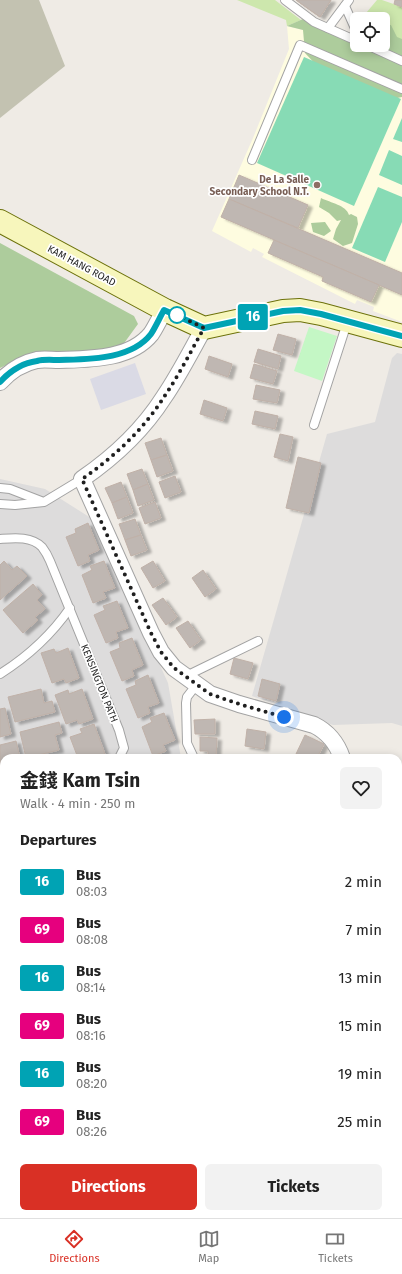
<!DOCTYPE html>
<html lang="en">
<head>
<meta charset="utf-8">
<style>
  :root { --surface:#fff; --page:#f2f2f2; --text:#222; --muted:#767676; --line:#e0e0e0; --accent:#d93025 }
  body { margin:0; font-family:"Fira Sans","Noto Sans SC",sans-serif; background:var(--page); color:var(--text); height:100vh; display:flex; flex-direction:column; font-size:15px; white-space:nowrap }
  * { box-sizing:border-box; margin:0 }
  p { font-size:13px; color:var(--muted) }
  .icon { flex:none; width:22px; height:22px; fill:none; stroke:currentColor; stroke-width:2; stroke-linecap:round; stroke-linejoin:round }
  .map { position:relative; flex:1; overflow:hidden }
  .panel { position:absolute; left:0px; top:754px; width:402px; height:464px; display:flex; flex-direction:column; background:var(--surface); border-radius:12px 12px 0 0; box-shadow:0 2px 10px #0003 }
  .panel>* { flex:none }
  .badge { padding:0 8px; border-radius:3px; font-size:14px; line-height:26px }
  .fabs { position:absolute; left:350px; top:12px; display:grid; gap:8px }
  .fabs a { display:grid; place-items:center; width:40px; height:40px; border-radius:6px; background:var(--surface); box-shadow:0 2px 10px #0003; font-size:20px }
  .you { position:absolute; width:20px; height:20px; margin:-10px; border:3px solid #fff; border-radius:50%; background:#1a73e8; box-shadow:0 0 0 6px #1a73e833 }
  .map>.badge { position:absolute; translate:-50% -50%; box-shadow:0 0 0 2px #fff }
  h2 { padding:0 20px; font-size:15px; line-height:36px }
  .round { display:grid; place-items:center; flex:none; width:42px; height:42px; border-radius:6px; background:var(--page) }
  .summary { display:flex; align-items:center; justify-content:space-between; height:68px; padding:0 20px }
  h1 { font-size:19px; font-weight:700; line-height:30px }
  .action { display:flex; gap:8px; margin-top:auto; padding:8px 20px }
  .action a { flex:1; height:46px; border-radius:6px; background:var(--accent); color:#fff; font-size:16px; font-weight:700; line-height:46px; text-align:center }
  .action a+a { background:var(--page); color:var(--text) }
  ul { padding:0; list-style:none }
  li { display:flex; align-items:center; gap:12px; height:48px; padding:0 20px }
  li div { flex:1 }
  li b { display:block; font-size:15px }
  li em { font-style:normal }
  li .badge { min-width:44px; font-weight:700; text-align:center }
  .dock { display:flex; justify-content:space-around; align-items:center; height:56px; border-top:1px solid var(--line); background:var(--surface); font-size:11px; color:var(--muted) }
  .dock a { display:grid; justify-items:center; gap:2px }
  .dock .selected { color:var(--accent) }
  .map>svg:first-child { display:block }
  .residential { fill:#dddcdc }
  .education { fill:#fefce0 }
  .construction { fill:#c3c2b1 }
  .grass { fill:#cde7ad }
  .forest { fill:#adcc9c }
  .park { fill:#c4f7c5 }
  .pitch { fill:#87dbb5 }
  .plaza { fill:#dadae5 }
  .building { fill:#bfb7b2; stroke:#c0b1a8; filter:url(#shadow) }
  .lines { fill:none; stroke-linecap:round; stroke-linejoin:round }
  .lane-casing { stroke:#a3a3a3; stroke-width:10 }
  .street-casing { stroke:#a3a3a3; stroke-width:18 }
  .secondary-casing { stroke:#6c710a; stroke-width:24 }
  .lane { stroke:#fff; stroke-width:8 }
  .street { stroke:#fff; stroke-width:16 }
  .secondary { stroke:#f7f6bc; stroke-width:22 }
  .line-casing { stroke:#fff; stroke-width:9 }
  .line { stroke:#00a3b4; stroke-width:6 }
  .walk { stroke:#1f1f1f; stroke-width:4; stroke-dasharray:0 7.2 }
  .education-dot { fill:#8d6e63; stroke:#fff; stroke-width:1.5 }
  .stop-dot { fill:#fff; stroke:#00a3b4; stroke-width:2 }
  .labels { text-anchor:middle; stroke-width:3.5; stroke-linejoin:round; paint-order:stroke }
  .education-label { font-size:10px; font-weight:bold; fill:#785e54; stroke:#fff; text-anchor:end }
  .street-label { font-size:10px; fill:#1f1f1f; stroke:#fff }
</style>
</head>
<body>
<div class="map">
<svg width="402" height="1218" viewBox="0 0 402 1218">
  <defs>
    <filter id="shadow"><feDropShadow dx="4.5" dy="2.5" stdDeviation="1" flood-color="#0004"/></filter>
  </defs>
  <rect width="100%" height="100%" fill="#efebe5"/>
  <g class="residential">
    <polygon points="397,353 402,354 402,726 392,723 333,725 252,696 327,434 375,422 392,358"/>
    <polygon points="0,479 45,489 94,520 168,683 181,758 4,758 4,976 0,975"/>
  </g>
  <polygon class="education" points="287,26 311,32 402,72 402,322 373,311 374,307 357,300 355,304 262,257 264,254 253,248 251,252 212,231 253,138 289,49"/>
  <polygon class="construction" points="0,0 39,0 65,66 0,118"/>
  <g class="grass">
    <polygon points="237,0 275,0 301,20 287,26 286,20"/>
    <polygon points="377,0 382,0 402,7 402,51 383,43 383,19 361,19"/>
  </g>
  <g class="forest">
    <polygon points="303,19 324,22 352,36 357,37 357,45 383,45 383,24 391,25 397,37 402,39 402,97 388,100 319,68 305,53 303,30 287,26"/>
    <path d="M321 198C331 203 346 205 349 215L351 214 357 217 358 224 352 243 343 246 333 239 336 229 341 220 337 221 329 213 319 207Z"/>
    <polygon points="325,222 331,231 324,236 313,232 311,223"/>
    <polygon points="0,243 134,316 138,324 122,346 90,351 21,358 0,368"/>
    <polygon points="398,947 402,951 402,1218 213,1218 221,1214 398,1214"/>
    <polygon points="181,1214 219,1214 206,1218 182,1218"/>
  </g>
  <polygon class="park" points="309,327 337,336 322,381 294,371"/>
  <g class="pitch">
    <polygon points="304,57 401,99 354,206 257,163"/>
    <polygon points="402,118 402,142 393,139"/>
    <polygon points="389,150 402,156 402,185 379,175"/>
    <polygon points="378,187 402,197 402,222 385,262 352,248"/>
  </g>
  <polygon class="plaza" points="135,363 146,394 101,410 90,379"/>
  <g class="building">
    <polygon points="296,0 331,0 320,17"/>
    <polygon points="296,0 331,0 320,17"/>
    <polygon points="395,0 402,0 402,7 394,4"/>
    <polygon points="239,175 308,205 298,228 229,199"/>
    <polygon points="229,199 402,273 402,295 221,217"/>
    <polygon points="274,240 379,285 371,302 322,281 323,277 268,253"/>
    <polygon points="278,334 296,339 292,355 273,350"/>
    <polygon points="258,349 281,356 278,369 254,362"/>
    <polygon points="209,356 232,364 228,377 205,369"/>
    <polygon points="254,364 277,371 273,384 250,378"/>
    <polygon points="256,385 280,390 277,403 253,399"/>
    <polygon points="204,400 227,408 223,421 200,414"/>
    <polygon points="255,411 278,416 275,429 252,424"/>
    <polygon points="280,434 293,437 288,461 274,457"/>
    <polygon points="161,438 167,455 151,460 145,443"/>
    <polygon points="167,455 173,471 157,477 151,460"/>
    <polygon points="298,457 321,463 309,513 286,508"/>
    <polygon points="142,469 148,484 133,490 127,474"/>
    <polygon points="175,476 181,492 165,498 159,482"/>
    <polygon points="121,482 127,497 112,503 105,488"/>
    <polygon points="148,484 154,500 138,506 133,490"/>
    <polygon points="127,497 133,513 118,519 112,503"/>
    <polygon points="155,502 161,518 145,524 139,508"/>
    <polygon points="135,519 141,535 125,540 119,524"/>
    <polygon points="88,523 99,550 88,555 90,561 78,566 66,537 76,533 75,529"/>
    <polygon points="141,535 147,550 131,556 125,540"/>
    <polygon points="4,561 12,570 17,566 27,576 0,600 0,565"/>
    <polygon points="104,561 115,588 103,592 106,598 93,603 82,575 92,570 90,566"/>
    <polygon points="153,561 165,581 153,588 141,568"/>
    <polygon points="203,570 216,589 205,597 192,578"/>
    <polygon points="33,584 42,595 37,600 45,609 35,617 38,620 23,633 3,610"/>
    <polygon points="163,598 177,617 166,625 152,605"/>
    <polygon points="117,601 128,628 116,632 118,638 106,643 94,615 105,610 103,606"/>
    <polygon points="188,621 201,640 190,648 176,628"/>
    <polygon points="132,638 143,665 132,670 134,676 122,681 110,652 120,648 119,643"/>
    <polygon points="68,648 79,678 66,683 64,679 52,683 41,653 54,649 56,653"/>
    <polygon points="234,658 253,663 248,679 230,674"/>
    <polygon points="148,675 159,703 148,707 150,713 138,718 126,689 136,685 135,681"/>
    <polygon points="262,679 280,684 276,701 258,696"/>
    <polygon points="41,689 44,703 52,701 55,712 15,722 8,697"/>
    <polygon points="82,689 93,719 79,724 77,720 66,724 55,695 68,690 69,694"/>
    <polygon points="5,708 11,734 0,737 0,709"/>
    <polygon points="164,713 175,740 163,745 166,751 153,756 142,727 152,722 150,718"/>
    <polygon points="215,719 215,734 195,734 194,720"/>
    <polygon points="59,722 62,733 55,735 59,750 26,758 20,732"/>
    <polygon points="94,724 105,754 94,758 78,758 70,737 82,733 80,729"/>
    <polygon points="247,729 266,732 264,749 245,746"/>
    <polygon points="305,735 324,744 317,758 304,758 296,754"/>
    <polygon points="200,737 217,738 216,758 208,758 208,751 200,751"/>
    <polygon points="16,741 20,758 4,758 4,771 0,772 0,745"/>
    <polygon points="0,864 1,866 4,865 4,877 0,878"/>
    <polygon points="4,889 4,916 0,917 0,890"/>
  </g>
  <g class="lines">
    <defs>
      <g id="lane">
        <polyline points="285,0 314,22 357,41"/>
        <polyline points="345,6 357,33"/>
        <polyline points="328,28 349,0"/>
        <polyline points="367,45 402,61"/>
        <polyline points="252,160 300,45 402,89"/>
        <polyline points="314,425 347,323"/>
        <polyline points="0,488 10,489 41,501"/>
        <polyline points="0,504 15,505 44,502 82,479"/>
        <path d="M0 539C14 538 31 536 42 547 45 551 48 556 50 561L119 730 124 748 119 758"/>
        <path d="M0 674C27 657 52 634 70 608"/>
        <polyline points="186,676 258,641"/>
        <polyline points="194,758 187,743 186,703 187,697 197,684"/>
        <polyline points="0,814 4,808"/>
        <polyline points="0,943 4,942"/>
      </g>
      <g id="street">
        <path d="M204 328C191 351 179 375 164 397 143 430 114 457 82 479L151 633 161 652 174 668 210 694 239 704 314 725C328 732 337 743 342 758"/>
        <path d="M0 382C10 371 23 363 37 360 44 359 52 360 59 360 88 359 130 360 151 334 156 327 160 317 165 310"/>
        <polyline points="0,1177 4,1174"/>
        <polyline points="175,1214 176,1218"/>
      </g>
      <polyline id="secondary" points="0,221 165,310 204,328 283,311 300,310 321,314 402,336"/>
    </defs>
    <use href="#lane" class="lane-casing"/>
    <use href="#street" class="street-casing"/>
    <use href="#secondary" class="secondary-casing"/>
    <use href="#lane" class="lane"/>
    <use href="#street" class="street"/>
    <use href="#secondary" class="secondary"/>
  </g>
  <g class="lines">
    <defs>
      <path id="line" d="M0 382C10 371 23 363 37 361 44 359 52 360 59 360 88 359 131 360 151 334 156 326 160 317 164 310L204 328 283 311 300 310 321 314 402 336"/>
    </defs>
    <use href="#line" class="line-casing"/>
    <use href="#line" class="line"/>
    <path class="walk" d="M177 315 204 328C191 351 179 375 164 397 143 430 114 457 82 479L151 633 161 652 174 668 210 694 239 704 284 717"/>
  </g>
  <circle class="education-dot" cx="317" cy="185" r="4"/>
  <circle class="stop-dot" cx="177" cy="315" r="8"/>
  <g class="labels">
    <g class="education-label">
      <text x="309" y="183">De La Salle<tspan x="309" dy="12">Secondary School N.T.</tspan></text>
    </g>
    <g class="street-label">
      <text transform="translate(82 265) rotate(28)" y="4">KAM HANG ROAD</text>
      <text transform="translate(100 683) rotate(68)" y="4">KENSINGTON PATH</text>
    </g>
  </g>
</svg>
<div class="fabs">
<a><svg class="icon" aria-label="locate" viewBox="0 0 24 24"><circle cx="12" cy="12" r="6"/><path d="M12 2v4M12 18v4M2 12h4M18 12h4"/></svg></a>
</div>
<div class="you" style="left:284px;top:717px"></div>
<b class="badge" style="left:253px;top:317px;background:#00a3b4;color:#fff">16</b>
<section class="panel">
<div class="summary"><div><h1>金錢 Kam Tsin</h1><p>Walk · 4 min · 250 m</p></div><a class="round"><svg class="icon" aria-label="heart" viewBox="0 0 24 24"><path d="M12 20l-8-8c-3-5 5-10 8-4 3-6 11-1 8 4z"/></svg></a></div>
<h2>Departures</h2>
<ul>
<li><span class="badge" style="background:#00a3b4;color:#fff">16</span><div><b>Bus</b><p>08:03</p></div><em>2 min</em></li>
<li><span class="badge" style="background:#e6007e;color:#fff">69</span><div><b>Bus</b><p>08:08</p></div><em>7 min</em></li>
<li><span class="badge" style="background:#00a3b4;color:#fff">16</span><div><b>Bus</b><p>08:14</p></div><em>13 min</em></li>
<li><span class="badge" style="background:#e6007e;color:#fff">69</span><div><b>Bus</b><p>08:16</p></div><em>15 min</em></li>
<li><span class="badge" style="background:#00a3b4;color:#fff">16</span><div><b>Bus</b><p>08:20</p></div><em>19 min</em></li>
<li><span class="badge" style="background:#e6007e;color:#fff">69</span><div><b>Bus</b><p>08:26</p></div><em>25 min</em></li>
</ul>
<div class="action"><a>Directions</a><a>Tickets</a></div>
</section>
</div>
<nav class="dock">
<a class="selected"><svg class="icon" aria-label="directions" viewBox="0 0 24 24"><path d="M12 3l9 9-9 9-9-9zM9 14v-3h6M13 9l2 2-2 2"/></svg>Directions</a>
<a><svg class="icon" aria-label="map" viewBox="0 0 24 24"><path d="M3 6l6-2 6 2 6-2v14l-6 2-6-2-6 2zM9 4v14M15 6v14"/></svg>Map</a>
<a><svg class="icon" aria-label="tickets" viewBox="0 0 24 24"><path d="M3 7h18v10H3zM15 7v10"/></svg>Tickets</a>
</nav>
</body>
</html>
